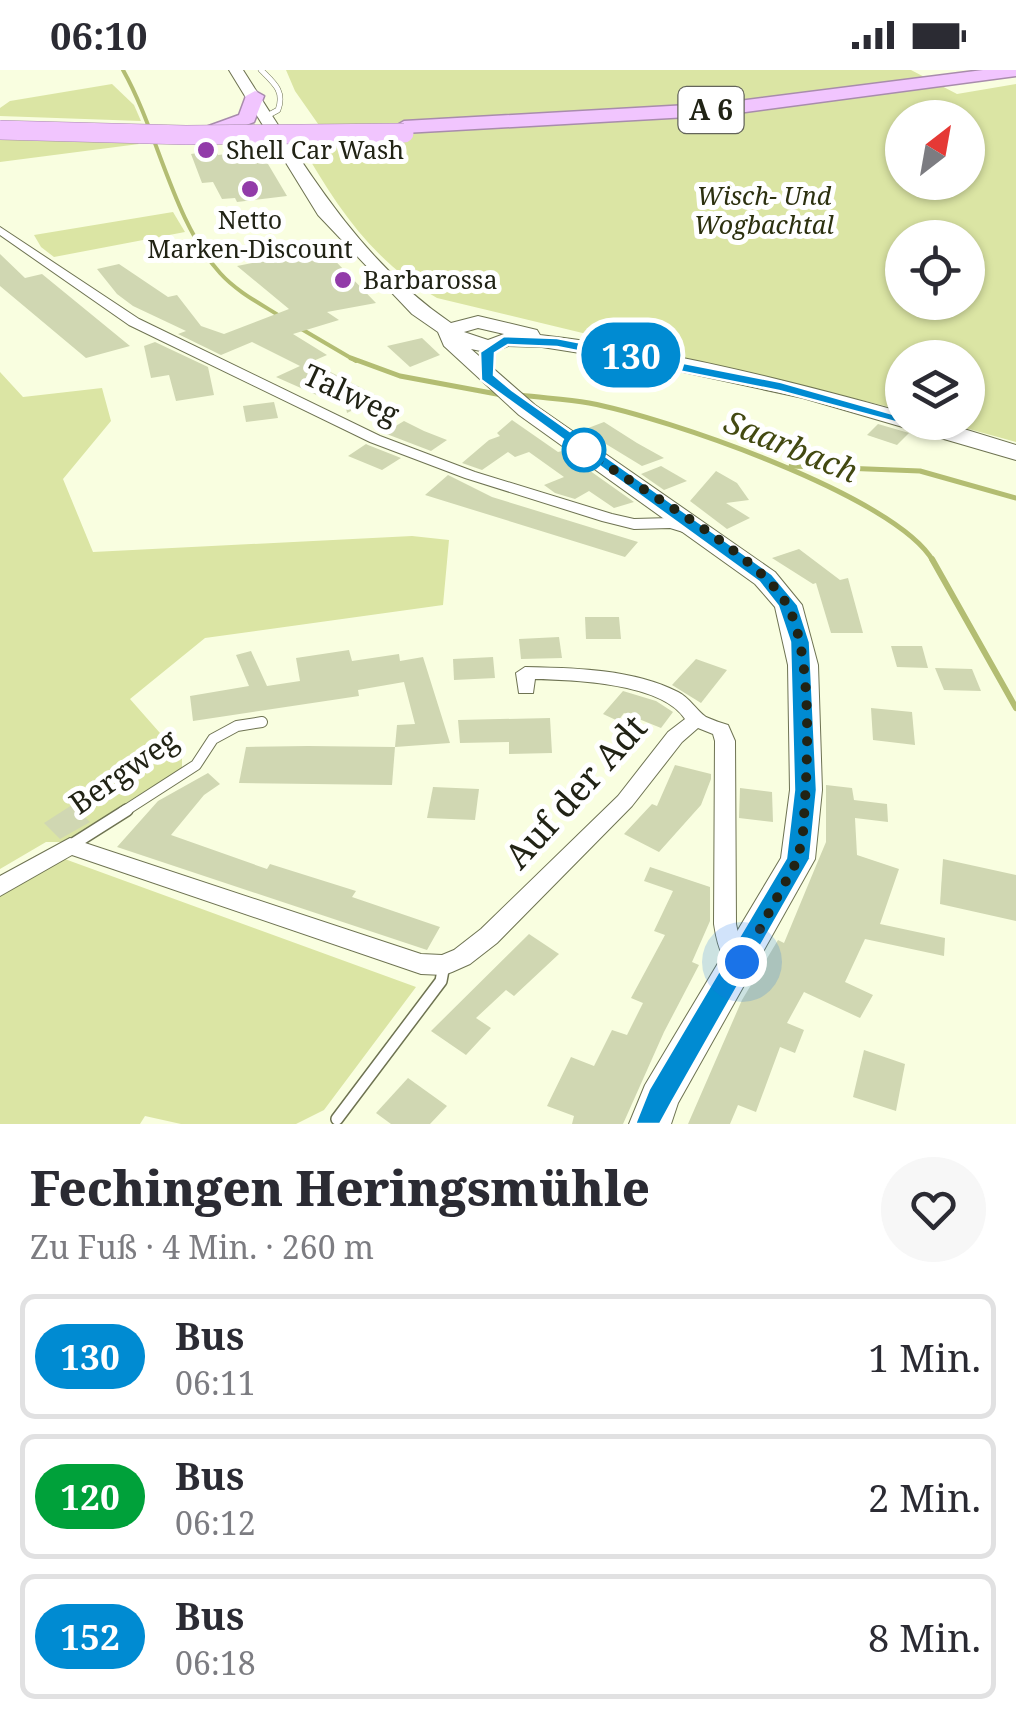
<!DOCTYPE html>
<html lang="de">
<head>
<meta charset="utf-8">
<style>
  :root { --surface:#fff; --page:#f7f7f7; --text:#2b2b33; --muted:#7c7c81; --line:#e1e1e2 }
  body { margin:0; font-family:"Noto Serif",serif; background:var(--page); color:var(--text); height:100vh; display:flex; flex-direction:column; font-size:38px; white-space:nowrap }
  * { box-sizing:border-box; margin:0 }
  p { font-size:32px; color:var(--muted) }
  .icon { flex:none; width:55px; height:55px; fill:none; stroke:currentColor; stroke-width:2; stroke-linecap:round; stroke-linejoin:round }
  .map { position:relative; height:1054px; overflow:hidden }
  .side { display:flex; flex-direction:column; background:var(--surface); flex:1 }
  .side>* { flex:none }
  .badge { padding:0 20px; border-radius:32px; font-size:35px; line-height:65px }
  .needle { width:65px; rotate:31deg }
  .tools { position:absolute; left:885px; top:30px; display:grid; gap:20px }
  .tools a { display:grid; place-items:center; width:100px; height:100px; border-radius:50%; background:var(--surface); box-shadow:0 2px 8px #0004; font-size:50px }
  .you { position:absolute; width:50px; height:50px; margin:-25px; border:8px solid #fff; border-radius:50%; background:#1a73e8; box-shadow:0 0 0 15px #1a73e833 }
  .map>.badge { position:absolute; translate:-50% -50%; box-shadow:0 0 0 5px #fff }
  .round { display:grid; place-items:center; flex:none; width:105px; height:105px; border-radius:52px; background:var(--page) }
  .headline { display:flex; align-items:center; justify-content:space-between; height:170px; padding:0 30px }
  h1 { font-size:48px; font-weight:800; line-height:75px }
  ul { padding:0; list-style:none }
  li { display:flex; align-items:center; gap:30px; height:125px; margin:0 20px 15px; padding:0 10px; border:5px solid var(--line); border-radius:15px }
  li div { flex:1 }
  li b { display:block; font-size:38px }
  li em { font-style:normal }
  li .badge { min-width:110px; font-weight:700; text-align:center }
  .status { display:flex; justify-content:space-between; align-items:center; height:70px; padding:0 50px; background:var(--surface); direction:ltr }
  .status svg { height:28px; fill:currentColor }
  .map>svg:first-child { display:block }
  .green { fill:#dbe5a4; fill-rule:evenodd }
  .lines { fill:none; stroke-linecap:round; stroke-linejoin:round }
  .stream-far2 { stroke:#b3bd72; stroke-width:4 }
  .stream-far1 { stroke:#b3bd72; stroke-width:5 }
  .stream { stroke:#b3bd72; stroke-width:6 }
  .building { fill:#d0d7b2 }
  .lane-far2-casing { stroke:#6e7352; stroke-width:6 }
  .lane-far1-casing { stroke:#6e7352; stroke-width:12 }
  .lane-casing { stroke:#6e7352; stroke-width:14 }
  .street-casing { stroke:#6e7352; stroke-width:2 }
  .secondary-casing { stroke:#6e7352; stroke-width:2 }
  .highway-casing { stroke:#a88cac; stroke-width:3 }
  .lane-far2 { stroke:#fff; stroke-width:5 }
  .lane-far1 { stroke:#fff; stroke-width:10 }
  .lane { stroke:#fff; stroke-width:11 }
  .street { fill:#fff; fill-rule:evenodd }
  .secondary { fill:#fff; fill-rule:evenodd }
  .highway { fill:#f1c5fe; fill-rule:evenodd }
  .highway-bridge-casing { stroke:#a88cac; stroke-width:20; stroke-linecap:butt }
  .highway-bridge { stroke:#f1c5fe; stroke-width:19 }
  .line { fill:#008bd2; stroke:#fff; stroke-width:2.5 }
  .walk { stroke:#212315; stroke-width:10; stroke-dasharray:0 18 }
  .poi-dot { fill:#923ba9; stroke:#fff; stroke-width:4 }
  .stop-dot { fill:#fff; stroke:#008bd2; stroke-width:5 }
  .labels { text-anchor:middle; stroke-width:10; stroke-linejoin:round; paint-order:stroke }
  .far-poi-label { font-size:25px; fill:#212315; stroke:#fff; text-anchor:start }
  .far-park-label { font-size:25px; font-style:italic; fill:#2c300f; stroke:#fff }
  .shield { fill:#fff; stroke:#64655b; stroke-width:2.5 }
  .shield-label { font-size:28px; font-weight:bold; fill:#212315 }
  .street-label { font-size:30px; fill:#212315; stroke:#fff }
  .water-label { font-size:32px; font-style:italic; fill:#434911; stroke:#fff }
  .near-street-label { font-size:35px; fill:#212315; stroke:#fff }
</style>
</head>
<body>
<div class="status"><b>06:10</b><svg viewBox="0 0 49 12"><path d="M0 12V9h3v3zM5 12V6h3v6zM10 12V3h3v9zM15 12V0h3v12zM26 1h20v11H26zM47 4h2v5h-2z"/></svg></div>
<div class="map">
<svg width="1016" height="1054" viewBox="0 0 1016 1054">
  <rect width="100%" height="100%" fill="#f9fee0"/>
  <g class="green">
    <path d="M286 0H911L957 24 1016 14V372L947 353 968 352V288H902V340L437 228C371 190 337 137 300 73L330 71 295 21ZM902 48H968V112H902ZM902 168H968V232H902Z"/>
    <polygon points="112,14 134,35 141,51 0,46 0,38 10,31"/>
    <polygon points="0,68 137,72 139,74 0,92"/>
    <polygon points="173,142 185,162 54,187 41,177 34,165"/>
    <polygon points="0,302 23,327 102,318 111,351 63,409 93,482 412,466 449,470 443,535 205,568 130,629 182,688 182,698 64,772 46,772 0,799"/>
    <polygon points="62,788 416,917 324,1040 296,1054 181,1054 145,1046 140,1054 0,1054 0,824"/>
  </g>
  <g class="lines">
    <g class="stream-far2">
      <path d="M123 0C158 62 173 151 220 203 237 222 261 234 283 248"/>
      <polyline points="298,257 356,291"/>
    </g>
    <g class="stream-far1">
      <polyline points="351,288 400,306 502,325"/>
      <path d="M520 325C543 328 566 329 589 333 664 347 896 426 933 491"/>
      <polyline points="791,396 920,401 1016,428"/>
    </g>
    <polyline class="stream" points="932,489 1016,638"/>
  </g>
  <g class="building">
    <polygon points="195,78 214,78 218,85 245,82 251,87 260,83 258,91 268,94 287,126 237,132 235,128 222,129 213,112 202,113 191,84 198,83"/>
    <polygon points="316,171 376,233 327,242 339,250 293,264 327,285 311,292 379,327 347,343 346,338 276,307 300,296 252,272 221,285 178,264 186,261 133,236 117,224 97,199 119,194 168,227 177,225 201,256 224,264 289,239 237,196 272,189 265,182"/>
    <polygon points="0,184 25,208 42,204 130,276 86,288 0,216"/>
    <polygon points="422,268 440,285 410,297 387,276"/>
    <polygon points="155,272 208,297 214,325 176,331 169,305 151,308 144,276"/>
    <polygon points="274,332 278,348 246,352 243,336"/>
    <polygon points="512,350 558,382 562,381 634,432 614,438 589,421 575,429 555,423 544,415 564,407 529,382 515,387 508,382 482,400 462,393 489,370 500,366 497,363"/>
    <polygon points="404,351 424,361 447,370 431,381 384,363"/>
    <polygon points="604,352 637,373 664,388 642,396 583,360"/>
    <polygon points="878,354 909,363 897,375 867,365"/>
    <polygon points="366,374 368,375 401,388 382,400 348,386"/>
    <polygon points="661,396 687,411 664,420 641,404"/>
    <polygon points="716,401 737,413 749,430 726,433 750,448 727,459 690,431"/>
    <polygon points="448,405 492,427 638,472 625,487 425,425"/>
    <polygon points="799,479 840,510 848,508 863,563 831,563 816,513 813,514 772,488"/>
    <polygon points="585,547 619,547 621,569 586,569"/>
    <polygon points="559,567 562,588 521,589 519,569"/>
    <polygon points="891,576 922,576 928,598 897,597"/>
    <polygon points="349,580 352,591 399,584 400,591 423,587 450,673 395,677 397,655 415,654 404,612 358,620 359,626 193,651 190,626 249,616 236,585 251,581 267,616 300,611 296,588"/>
    <polygon points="493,587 495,608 454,610 453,589"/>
    <polygon points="696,589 727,600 701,633 672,615"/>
    <polygon points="935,598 972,599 981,621 944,620"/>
    <polygon points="623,621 656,631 673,642 661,658 624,643 618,651 603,644"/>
    <polygon points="871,638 912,642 915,675 873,670"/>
    <polygon points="550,648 552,683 509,684 509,672 460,673 458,650"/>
    <polygon points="308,676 395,677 392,715 239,713 246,677"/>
    <polygon points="675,695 711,704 711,709 701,735 659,782 624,764 652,734 657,736"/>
    <polygon points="208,703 220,714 204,725 171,765 267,799 270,794 356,821 352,827 440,857 427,880 117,777 158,731"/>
    <polygon points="826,715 852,718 854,730 887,734 888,752 855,748 857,785 899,799 880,854 945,868 944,886 865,869 845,912 873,925 860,948 804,922 787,953 804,960 795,983 780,977 756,1042 738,1035 730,1054 688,1054 742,930 778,870 784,873 818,791 826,772"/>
    <polygon points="433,717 479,719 475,750 427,748"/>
    <polygon points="740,718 772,722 773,752 739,748"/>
    <polygon points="72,735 90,752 60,769 44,753"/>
    <polygon points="943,789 1016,805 1016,851 940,834"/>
    <polygon points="650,797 710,817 710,851 692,892 699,895 664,962 623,1054 572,1054 574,1046 547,1036 571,987 594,996 612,960 627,965 643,933 631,928 665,865 654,861 673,821 644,811"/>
    <polygon points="529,864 559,884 514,926 506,920 476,948 491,958 466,985 431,961"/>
    <polygon points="864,980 905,994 896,1041 853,1027"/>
    <polygon points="408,1008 447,1036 430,1054 391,1054 376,1043"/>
  </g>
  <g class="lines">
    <defs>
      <g id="lane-far2">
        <path d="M261 0C274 13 285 21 278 40L267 46"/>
        <polyline points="252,81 250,78 284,74"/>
        <polyline points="264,88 291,85"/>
      </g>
      <polyline id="lane-far1" points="123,742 196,695 213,669 237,656 262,652"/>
      <g id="lane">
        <polyline points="70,776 127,740"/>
        <polyline points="337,1049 441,911 444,895"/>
      </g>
      <g id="street">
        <polygon points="0,157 139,249 380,366 475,402 612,444 634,449 671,448 699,457 701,460 693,465 670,458 634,459 602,451 465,408 370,372 129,255 0,165"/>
        <path d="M525 597C574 598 633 599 678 622 690 628 696 640 706 647 713 650 721 653 728 655L735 671 736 854 740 872 753 892 749 899C724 906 717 874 714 854L715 671 713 664 698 658 682 672 632 736 497 873 470 894 452 902 444 905 421 904 72 785 0 826V806L70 768 421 884 442 885 454 880 481 859 618 726 668 662 685 649C662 613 574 610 535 609L533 623H519L516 603Z"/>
      </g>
      <path id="secondary" d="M229 0H243C302 92 358 190 451 253L478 246 537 260 540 265C662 279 784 309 902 342V352H941L1016 375V390L803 328 637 292 542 277 508 276 490 283 471 279 535 335 775 502 802 535 818 595 822 720 815 789 678 1033 671 1054H629L645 1015 781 788 790 720 788 595 775 537 755 514 519 345 444 276 438 262 412 244 318 145ZM478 258 504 264 488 270 464 262Z"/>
      <g id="highway">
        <polygon points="983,0 1016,0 1016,6 723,45 404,63 394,57 404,51 723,33"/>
        <polygon points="255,21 264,26 254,52 220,65 206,65 206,57 239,45 246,26"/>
      </g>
    </defs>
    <use href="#lane-far2" class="lane-far2-casing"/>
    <use href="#lane-far1" class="lane-far1-casing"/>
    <use href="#lane" class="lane-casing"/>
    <use href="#street" class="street-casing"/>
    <use href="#secondary" class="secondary-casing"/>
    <use href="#highway" class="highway-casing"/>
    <use href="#lane-far2" class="lane-far2"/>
    <use href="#lane-far1" class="lane-far1"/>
    <use href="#lane" class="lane"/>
    <use href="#street" class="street"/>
    <use href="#secondary" class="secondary"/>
    <use href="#highway" class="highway"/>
    <defs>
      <polyline id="highway-bridge" points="0,60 186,65 404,63"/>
    </defs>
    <use href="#highway-bridge" class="highway-bridge-casing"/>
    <use href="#highway-bridge" class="highway-bridge"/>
  </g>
  <polygon class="line" points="504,266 557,268 781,312 911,349 902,354 779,321 557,277 508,275 495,283 494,305 512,320 772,504 798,535 810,572 817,720 810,789 672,1032 660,1054 635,1054 649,1019 786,788 794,720 790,572 778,536 759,512 481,310 480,282"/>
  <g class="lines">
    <path class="walk" d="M584 380C634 416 758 484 786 533 815 582 807 704 803 762L798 789 742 892"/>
  </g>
  <g class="poi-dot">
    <circle cx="206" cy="80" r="10"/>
    <circle cx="250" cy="119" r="10"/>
    <circle cx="343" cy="210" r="10"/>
  </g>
  <circle class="stop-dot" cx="584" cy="380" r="20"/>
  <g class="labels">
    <g class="far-poi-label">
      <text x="226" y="89">Shell Car Wash</text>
      <text x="250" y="159" text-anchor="middle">Netto<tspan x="250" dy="29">Marken-Discount</tspan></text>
      <text x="363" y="219">Barbarossa</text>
    </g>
    <g class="far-park-label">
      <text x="764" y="135">Wisch- Und<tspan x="764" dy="29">Wogbachtal</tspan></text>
    </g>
    <rect class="shield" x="678.5" y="17" width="65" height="46" rx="8"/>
    <g class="shield-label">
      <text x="711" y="50">A 6</text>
    </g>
    <g class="street-label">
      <text transform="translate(351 325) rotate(25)" y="10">Talweg</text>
      <text transform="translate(124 702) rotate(-35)" y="10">Bergweg</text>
    </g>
    <g class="water-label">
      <text transform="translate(791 377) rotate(22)" y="11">Saarbach</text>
    </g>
    <g class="near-street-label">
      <text transform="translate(576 722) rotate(-48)" y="12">Auf der Adt</text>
    </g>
  </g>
</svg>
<div class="tools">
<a><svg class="needle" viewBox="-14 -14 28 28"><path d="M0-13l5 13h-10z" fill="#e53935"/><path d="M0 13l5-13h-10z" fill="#7c7c81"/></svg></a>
<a><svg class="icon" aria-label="locate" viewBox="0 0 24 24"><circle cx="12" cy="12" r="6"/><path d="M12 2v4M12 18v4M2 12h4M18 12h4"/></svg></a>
<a><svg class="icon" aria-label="layers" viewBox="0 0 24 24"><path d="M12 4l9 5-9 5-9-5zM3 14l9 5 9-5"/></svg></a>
</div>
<div class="you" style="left:742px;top:892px"></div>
<b class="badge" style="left:631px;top:285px;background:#008bd2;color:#fff">130</b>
</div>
<section class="side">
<div class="headline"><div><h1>Fechingen Heringsmühle</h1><p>Zu Fuß · 4 Min. · 260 m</p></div><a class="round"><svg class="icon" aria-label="heart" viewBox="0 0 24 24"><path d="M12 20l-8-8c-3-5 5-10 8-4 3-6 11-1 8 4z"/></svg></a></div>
<ul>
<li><span class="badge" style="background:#008bd2;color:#fff">130</span><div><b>Bus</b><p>06:11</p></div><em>1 Min.</em></li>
<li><span class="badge" style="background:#00a13a;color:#fff">120</span><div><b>Bus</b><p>06:12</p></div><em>2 Min.</em></li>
<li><span class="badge" style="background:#008bd2;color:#fff">152</span><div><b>Bus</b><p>06:18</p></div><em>8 Min.</em></li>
</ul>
</section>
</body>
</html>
